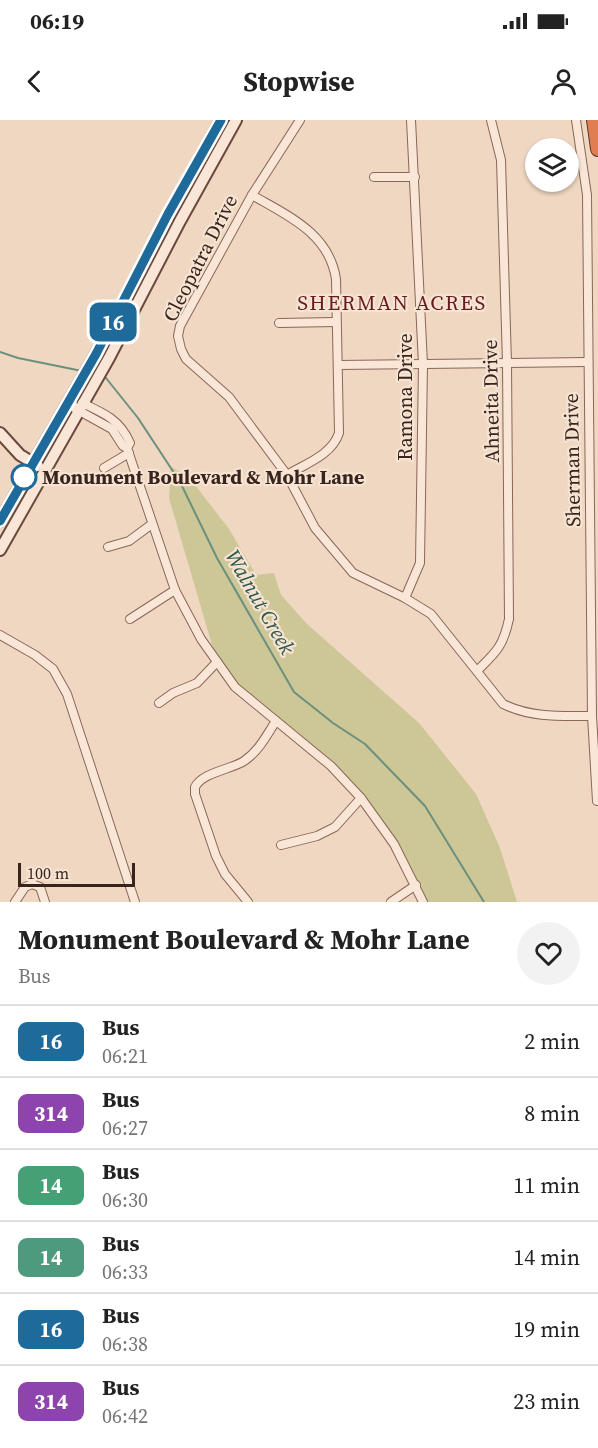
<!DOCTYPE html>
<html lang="en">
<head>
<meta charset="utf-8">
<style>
  :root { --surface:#fff; --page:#f2f2f2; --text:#222; --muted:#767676; --line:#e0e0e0 }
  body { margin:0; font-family:"Source Serif 4",serif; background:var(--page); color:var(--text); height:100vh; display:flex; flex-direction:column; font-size:22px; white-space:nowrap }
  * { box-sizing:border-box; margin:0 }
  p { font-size:20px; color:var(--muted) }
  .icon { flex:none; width:33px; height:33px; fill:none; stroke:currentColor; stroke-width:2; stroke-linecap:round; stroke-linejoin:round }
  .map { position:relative; height:782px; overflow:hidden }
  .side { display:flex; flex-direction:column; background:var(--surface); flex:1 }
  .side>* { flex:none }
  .badge { padding:0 12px; border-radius:9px; font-size:21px; line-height:39px }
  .controls { position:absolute; left:525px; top:18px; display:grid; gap:12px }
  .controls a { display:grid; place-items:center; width:54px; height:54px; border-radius:50%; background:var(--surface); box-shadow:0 2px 4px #0004; font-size:30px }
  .scale { position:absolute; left:18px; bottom:15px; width:117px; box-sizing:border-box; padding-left:6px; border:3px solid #39241d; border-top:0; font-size:16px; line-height:21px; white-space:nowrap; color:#39241d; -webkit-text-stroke:4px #f6e3d2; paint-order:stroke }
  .map>.badge { position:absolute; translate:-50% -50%; box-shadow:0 0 0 3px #fff }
  .round { display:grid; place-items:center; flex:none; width:63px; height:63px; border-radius:32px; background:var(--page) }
  .head { display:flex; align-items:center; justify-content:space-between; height:102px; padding:0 18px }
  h1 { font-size:28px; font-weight:700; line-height:45px }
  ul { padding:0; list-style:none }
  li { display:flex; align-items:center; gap:18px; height:72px; padding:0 18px; border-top:2px solid var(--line) }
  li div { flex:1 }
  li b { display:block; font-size:22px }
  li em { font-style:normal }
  li .badge { min-width:66px; font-weight:700; text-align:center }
  .status { display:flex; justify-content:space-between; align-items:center; height:42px; padding:0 30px; background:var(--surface); direction:ltr }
  .status svg { height:16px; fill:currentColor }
  header { display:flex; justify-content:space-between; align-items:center; height:78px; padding:0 18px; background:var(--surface); font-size:27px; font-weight:700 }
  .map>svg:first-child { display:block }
  .green { fill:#cdc696 }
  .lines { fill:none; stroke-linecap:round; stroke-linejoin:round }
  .stream { stroke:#6b907e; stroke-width:2 }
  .street-casing { stroke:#896759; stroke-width:10 }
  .secondary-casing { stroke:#6b483c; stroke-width:14 }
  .highway-casing { stroke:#57362d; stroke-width:16 }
  .street { stroke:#f9e6d6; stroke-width:8 }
  .secondary { stroke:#f9e6d6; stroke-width:10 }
  .highway { stroke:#e07e51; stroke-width:14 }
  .line-casing { stroke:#fff; stroke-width:14 }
  .line { stroke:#1e6b9b; stroke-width:9 }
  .stop-dot { fill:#fff; stroke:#1e6b9b; stroke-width:3 }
  .labels { text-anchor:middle; stroke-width:4.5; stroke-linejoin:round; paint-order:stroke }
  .street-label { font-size:20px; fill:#39241d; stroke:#f6e3d2 }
  .stop-label { font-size:20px; font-weight:bold; fill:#39241d; stroke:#f6e3d2; text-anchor:start }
  .neighbourhood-label { font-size:21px; letter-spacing:1.5px; fill:#661c1f; stroke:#f6e3d2 }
  .water-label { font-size:21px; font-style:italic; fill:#2c594b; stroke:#f6e3d2 }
</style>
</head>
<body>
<div class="status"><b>06:19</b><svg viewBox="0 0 49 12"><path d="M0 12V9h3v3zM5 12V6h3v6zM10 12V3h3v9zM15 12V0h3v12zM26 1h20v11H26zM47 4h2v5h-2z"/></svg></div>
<header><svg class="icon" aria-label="back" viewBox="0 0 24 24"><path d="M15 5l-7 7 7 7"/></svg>Stopwise<svg class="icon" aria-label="person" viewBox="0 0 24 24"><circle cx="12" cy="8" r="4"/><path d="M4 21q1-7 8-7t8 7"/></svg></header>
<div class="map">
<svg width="598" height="782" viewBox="0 0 598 782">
  <rect width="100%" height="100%" fill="#efd7c2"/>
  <polygon class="green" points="171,347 189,357 229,409 256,455 274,453 281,475 307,504 419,603 476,674 500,728 517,782 423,782 394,724 331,646 235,567 217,542 169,378"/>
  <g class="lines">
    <g class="stream">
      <polyline points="0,232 18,238 82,251"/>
      <polyline points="102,257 106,258 138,298 180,362 217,438 294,572 333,603 365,624 425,686 484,782"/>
    </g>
    <defs>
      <g id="street">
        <path d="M300 0 252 75 180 206 178 216 181 229 186 239 229 277 287 355 315 408 353 453 405 478 431 494 503 584C532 598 560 596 592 596"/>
        <polyline points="576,0 587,75 592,596 597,681"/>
        <polyline points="374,57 415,57"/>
        <path d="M252 75C288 96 329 113 336 159L339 313C332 335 305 344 287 355"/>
        <polyline points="279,203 336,202"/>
        <polyline points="338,245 587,242"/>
        <polyline points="71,277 74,288 112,309 123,326 127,328"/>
        <path d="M82 283C104 293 120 300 130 323L127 328 175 470 201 519 235 567 331 646 361 678 394 724 423 782"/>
        <polyline points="104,348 129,333"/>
        <polyline points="108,427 129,421 152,404"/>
        <polyline points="405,478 420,443 423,244 411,0"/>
        <polyline points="130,499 175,470"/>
        <polyline points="0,515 35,535 53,549 67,574 135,782"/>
        <path d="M477 551C496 532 503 527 509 499L507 243 501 40 491 0"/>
        <polyline points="159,583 173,573 197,563 217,542"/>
        <polyline points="281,725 317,716 335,707 361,678"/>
        <polyline points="15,782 25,767 32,764 40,767 45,782"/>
        <path d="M248 782 225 754 216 736 195 674V667C203 652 230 650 244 641 259 631 266 616 276 601"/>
        <polyline points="391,782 416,765"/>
      </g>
      <g id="secondary">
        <polyline points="0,313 20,335 38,346"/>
        <polyline points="0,401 96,234 169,94 221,0"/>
        <polyline points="0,430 109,238 180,101 236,0"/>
      </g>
      <polyline id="highway" points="594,0 598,29"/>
    </defs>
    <use href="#street" class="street-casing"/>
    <use href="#secondary" class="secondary-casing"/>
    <use href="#highway" class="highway-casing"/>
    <use href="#street" class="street"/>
    <use href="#secondary" class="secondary"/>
    <use href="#highway" class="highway"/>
  </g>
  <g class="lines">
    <defs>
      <polyline id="line" points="0,401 96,234 168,94 221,0"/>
    </defs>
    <use href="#line" class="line-casing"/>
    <use href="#line" class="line"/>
  </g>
  <circle class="stop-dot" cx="24" cy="357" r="12"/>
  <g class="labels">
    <g class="street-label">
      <text transform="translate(200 138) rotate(-63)" y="7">Cleopatra Drive</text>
      <text transform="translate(405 277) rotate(-90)" y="7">Ramona Drive</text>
      <text transform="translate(491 281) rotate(-91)" y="7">Ahneita Drive</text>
      <text transform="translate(572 340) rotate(-91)" y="7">Sherman Drive</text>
    </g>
    <g class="stop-label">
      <text x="42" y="364">Monument Boulevard &amp; Mohr Lane</text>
    </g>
    <g class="neighbourhood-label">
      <text x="392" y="190">SHERMAN ACRES</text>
    </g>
    <g class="water-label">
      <text transform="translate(260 482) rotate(60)" y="7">Walnut Creek</text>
    </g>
  </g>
</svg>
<div class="controls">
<a><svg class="icon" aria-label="layers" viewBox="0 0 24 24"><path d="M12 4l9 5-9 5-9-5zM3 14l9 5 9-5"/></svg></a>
</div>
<div class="scale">100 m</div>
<b class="badge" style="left:113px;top:202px;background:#1e6b9b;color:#fff">16</b>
</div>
<section class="side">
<div class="head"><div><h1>Monument Boulevard &amp; Mohr Lane</h1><p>Bus</p></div><a class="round"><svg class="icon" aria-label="heart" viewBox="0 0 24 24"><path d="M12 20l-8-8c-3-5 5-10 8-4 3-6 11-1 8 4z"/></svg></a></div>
<ul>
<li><span class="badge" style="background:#1e6b9b;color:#fff">16</span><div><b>Bus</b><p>06:21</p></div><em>2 min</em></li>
<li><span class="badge" style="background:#8e44ad;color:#fff">314</span><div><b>Bus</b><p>06:27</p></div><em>8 min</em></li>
<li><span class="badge" style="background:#46a076;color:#fff">14</span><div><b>Bus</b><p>06:30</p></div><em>11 min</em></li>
<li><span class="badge" style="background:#4e9a7f;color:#fff">14</span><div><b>Bus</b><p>06:33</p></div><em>14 min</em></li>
<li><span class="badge" style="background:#1e6b9b;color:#fff">16</span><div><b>Bus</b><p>06:38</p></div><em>19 min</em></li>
<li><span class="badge" style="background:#8e44ad;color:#fff">314</span><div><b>Bus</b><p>06:42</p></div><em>23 min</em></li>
</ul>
</section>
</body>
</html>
